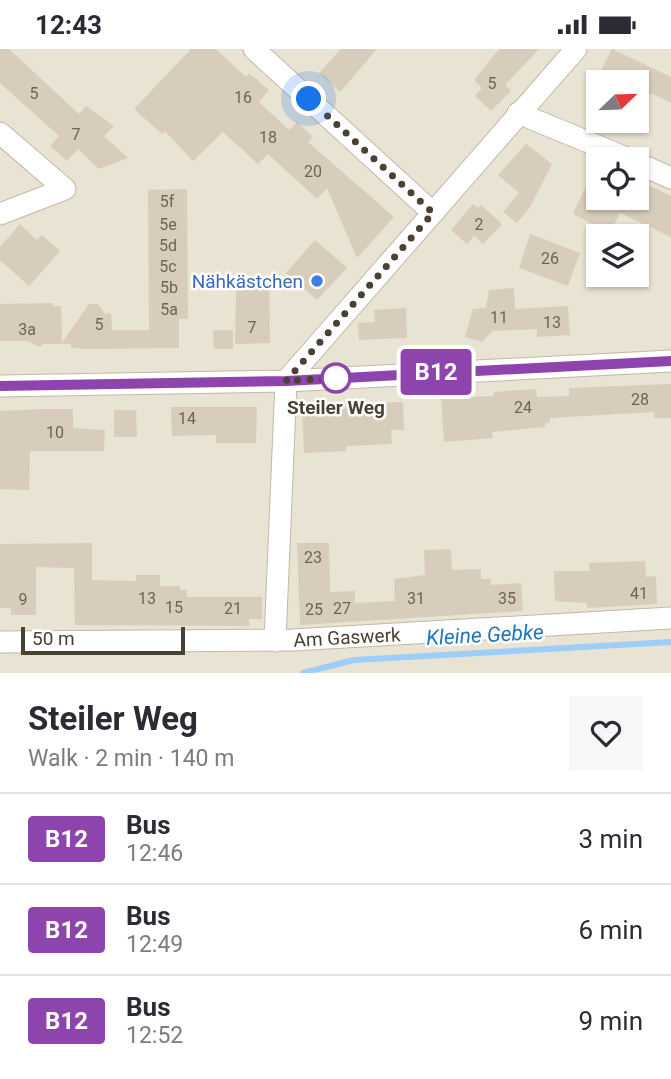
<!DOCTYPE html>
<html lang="en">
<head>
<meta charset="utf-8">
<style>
  :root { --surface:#fff; --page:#f7f7f7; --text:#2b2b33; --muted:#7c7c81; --line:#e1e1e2 }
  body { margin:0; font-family:Roboto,sans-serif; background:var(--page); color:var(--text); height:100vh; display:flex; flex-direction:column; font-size:26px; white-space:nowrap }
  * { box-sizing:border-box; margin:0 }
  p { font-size:23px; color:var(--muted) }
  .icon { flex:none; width:38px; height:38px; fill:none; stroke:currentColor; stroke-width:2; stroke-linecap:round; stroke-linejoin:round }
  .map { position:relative; height:624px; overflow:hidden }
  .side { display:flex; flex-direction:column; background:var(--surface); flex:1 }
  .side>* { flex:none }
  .badge { padding:0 14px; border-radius:5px; font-size:24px; line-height:46px }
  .needle { width:46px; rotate:67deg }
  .fabs { position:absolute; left:586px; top:21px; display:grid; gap:14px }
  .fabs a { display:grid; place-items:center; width:63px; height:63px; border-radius:0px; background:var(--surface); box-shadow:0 2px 5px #0004; font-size:35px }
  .scale { position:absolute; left:21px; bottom:18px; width:164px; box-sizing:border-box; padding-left:7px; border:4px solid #484134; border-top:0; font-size:19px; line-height:24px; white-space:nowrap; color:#484134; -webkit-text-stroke:5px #fff; paint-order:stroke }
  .you { position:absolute; width:35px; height:35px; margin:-18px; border:5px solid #fff; border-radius:50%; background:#1a73e8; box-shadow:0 0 0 10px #1a73e833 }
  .map>.badge { position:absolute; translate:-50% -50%; box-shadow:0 0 0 4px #fff }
  .round { display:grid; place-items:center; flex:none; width:74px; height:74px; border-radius:0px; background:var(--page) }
  .summary { display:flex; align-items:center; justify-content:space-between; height:119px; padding:0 28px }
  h1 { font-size:33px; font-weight:700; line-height:52px }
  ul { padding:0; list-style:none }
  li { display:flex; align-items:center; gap:21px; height:91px; padding:0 28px; border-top:2px solid var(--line) }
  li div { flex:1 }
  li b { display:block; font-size:26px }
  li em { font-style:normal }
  li .badge { min-width:77px; font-weight:700; text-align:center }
  .status { display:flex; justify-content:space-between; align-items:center; height:49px; padding:0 35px; background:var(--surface); direction:ltr }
  .status svg { height:19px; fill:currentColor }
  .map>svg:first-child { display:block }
  .residential { fill:#e9e3d3; fill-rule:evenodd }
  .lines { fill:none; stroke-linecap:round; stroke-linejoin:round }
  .stream { stroke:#9ccef7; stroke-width:6 }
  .building { fill:#d7cdba }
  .street-casing { stroke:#c1b9a7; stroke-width:23 }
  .street { stroke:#fff; stroke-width:21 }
  .line-casing { stroke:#fff; stroke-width:16 }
  .line { stroke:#8e44ad; stroke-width:10 }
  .walk { stroke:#484134; stroke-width:7; stroke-dasharray:0 12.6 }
  .shop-dot { fill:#3f7fe0; stroke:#fff; stroke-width:2.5 }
  .stop-dot { fill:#fff; stroke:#8e44ad; stroke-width:3.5 }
  .labels { text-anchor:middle; stroke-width:5; stroke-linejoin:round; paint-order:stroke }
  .number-label { font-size:16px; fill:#6c6456 }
  .shop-label { font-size:19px; fill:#366cbe; stroke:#fff; text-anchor:end }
  .stop-label { font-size:19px; font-weight:bold; fill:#484134; stroke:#fff }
  .street-label { font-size:19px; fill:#484134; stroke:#fff }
  .water-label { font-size:21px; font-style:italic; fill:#2376be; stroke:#fff }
</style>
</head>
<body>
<div class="status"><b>12:43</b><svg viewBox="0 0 49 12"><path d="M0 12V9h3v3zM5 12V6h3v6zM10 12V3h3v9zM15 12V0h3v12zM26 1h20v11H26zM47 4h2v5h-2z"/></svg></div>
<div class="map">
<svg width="671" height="624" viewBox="0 0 671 624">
  <rect width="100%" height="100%" fill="#f4f1e6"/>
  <path class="residential" d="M0 0H671V624H0ZM598 33H637V72H598ZM598 110H637V149H598ZM598 187H637V226H598Z"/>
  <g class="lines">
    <polyline class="stream" points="303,624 354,611 671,593"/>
  </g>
  <g class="building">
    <polygon points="0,0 9,0 79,65 86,57 114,77 104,87 128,109 99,120 78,100 67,112 50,97 59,87 0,34"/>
    <polygon points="191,0 216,0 246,28 249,24 269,41 259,53 289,81 297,73 313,88 308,93 394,168 357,209 327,139 317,150 268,105 258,115 223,83 193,112 165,82 162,85 134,60"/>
    <polygon points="341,0 377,0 340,43 319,24"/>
    <polygon points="499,0 539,0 505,36 511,42 491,62 475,47 482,39 474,31"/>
    <polygon points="612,0 671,28 671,54 651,44 646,50 637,43 637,33 595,33"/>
    <polygon points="526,95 552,115 530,158 517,174 503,163 519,144 498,126"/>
    <polygon points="598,112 598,149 638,149 644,134 671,147 671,188 620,164 610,184 573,165"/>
    <polygon points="187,140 188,270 179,270 179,299 87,300 71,299 71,295 43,295 40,298 27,292 0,292 0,255 53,254 53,257 61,257 62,294 89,255 98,255 105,265 111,264 112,281 149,281 148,141"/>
    <polygon points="473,155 478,159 481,156 502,175 483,195 474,187 467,195 451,181"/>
    <polygon points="20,175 37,191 42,186 60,202 29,237 0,211 0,198"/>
    <polygon points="530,185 580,204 568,237 519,219"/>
    <polygon points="315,191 347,219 317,251 286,224"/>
    <polygon points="247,236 269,236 270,294 235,295 236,240 243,240"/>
    <polygon points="514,239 515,260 568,257 570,286 537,288 537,280 492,282 482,293 465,288 473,260 486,259 489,241"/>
    <polygon points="406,259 407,289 359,291 358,274 375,273 374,261"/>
    <polygon points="213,281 233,281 233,300 214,300"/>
    <polygon points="671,335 671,369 654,369 654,363 550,369 550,374 546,374 545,378 492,383 493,389 444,393 441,349 493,347 494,343 536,340 537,348 569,347 569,339"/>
    <polygon points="403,353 404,381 391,381 392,395 346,397 346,402 304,404 302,363 321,362 321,357"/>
    <polygon points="171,358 257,358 256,394 216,394 216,386 172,387"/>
    <polygon points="41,360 73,360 73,379 105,381 104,402 30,402 29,441 0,440 0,362"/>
    <polygon points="114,361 136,361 137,388 114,388"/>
    <polygon points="92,494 92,531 136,532 136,526 160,526 160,537 180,537 180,541 187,541 187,548 262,548 262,570 249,570 249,577 75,576 74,519 36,518 36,566 11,566 11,559 0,559 0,495"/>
    <polygon points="297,494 329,494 330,543 355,542 355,554 395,552 394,530 425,526 424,501 451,500 452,521 481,520 481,530 491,530 491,536 521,534 523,562 300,576"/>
    <polygon points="645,512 646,528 656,527 657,555 587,559 587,554 555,552 554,522 589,522 589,514"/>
  </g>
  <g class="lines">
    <defs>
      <g id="street">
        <polyline points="254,0 433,164"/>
        <polyline points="518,64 629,110"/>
        <polyline points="0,84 65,140 0,165"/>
        <polyline points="637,114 671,129"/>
        <polyline points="0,337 286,332 671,312"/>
        <polyline points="275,592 286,332 576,0"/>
        <polyline points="0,593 293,591 671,569"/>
      </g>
    </defs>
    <use href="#street" class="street-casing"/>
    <use href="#street" class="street"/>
  </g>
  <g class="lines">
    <defs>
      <polyline id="line" points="0,337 286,332 671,312"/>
    </defs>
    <use href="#line" class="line-casing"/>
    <use href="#line" class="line"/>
    <polyline class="walk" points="309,50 433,164 286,332 336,329"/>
  </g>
  <circle class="shop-dot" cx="317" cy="232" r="7"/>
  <circle class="stop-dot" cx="336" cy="329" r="14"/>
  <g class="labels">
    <g class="number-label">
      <text x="492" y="40">5</text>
      <text x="34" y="50">5</text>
      <text x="243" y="54">16</text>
      <text x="76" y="91">7</text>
      <text x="268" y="94">18</text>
      <text x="313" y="128">20</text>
      <text x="167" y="158">5f</text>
      <text x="168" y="181">5e</text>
      <text x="479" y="181">2</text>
      <text x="168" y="202">5d</text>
      <text x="550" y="215">26</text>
      <text x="168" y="223">5c</text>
      <text x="169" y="244">5b</text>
      <text x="169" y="266">5a</text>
      <text x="499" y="274">11</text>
      <text x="552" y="279">13</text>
      <text x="99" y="281">5</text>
      <text x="252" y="284">7</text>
      <text x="27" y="286">3a</text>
      <text x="640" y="356">28</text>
      <text x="523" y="364">24</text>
      <text x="187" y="375">14</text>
      <text x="55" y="389">10</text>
      <text x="313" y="514">23</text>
      <text x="639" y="550">41</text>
      <text x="147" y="555">13</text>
      <text x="416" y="555">31</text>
      <text x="507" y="555">35</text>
      <text x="23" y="556">9</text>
      <text x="174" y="564">15</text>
      <text x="233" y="565">21</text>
      <text x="342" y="565">27</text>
      <text x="314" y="566">25</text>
    </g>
    <g class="shop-label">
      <text x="303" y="239">Nähkästchen</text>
    </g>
    <g class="stop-label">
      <text x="336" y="365">Steiler Weg</text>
    </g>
    <g class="street-label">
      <text transform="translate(347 588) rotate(-3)" y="7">Am Gaswerk</text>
    </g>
    <g class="water-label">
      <text transform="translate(485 586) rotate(-3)" y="7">Kleine Gebke</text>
    </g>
  </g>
</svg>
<div class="fabs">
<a><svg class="needle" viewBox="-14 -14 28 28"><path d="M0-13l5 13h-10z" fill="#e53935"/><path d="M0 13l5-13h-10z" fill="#7c7c81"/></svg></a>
<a><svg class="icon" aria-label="locate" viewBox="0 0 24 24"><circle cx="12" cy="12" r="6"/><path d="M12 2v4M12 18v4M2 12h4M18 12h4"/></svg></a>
<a><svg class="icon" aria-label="layers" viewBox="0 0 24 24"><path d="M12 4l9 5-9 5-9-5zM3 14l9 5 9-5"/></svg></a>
</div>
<div class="scale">50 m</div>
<div class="you" style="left:309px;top:50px"></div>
<b class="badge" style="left:436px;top:323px;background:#8e44ad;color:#fff">B12</b>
</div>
<section class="side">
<div class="summary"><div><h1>Steiler Weg</h1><p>Walk · 2 min · 140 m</p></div><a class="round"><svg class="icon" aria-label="heart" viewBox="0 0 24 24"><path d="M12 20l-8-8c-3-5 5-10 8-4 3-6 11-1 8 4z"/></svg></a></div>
<ul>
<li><span class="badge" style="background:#8e44ad;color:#fff">B12</span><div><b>Bus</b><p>12:46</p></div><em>3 min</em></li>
<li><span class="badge" style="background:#8e44ad;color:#fff">B12</span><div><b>Bus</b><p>12:49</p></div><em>6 min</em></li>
<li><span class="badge" style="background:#8e44ad;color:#fff">B12</span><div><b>Bus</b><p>12:52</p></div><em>9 min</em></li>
</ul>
</section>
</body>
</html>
